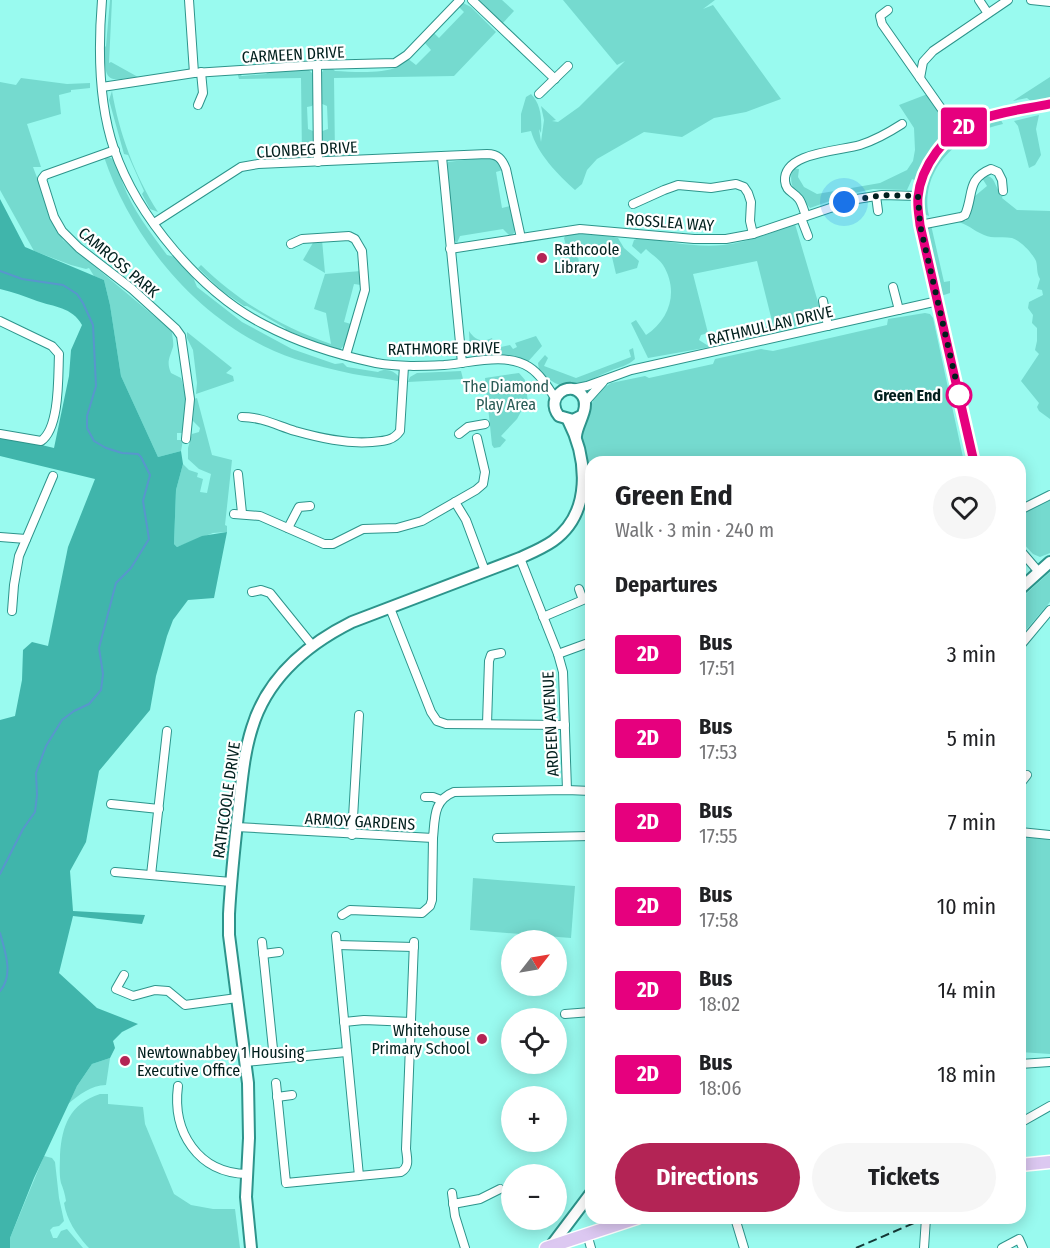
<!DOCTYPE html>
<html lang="en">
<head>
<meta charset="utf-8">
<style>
  :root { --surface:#fff; --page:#f6f6f6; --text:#202124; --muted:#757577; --accent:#b32455 }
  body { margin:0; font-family:"Fira Sans Condensed",sans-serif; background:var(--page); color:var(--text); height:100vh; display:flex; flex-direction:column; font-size:22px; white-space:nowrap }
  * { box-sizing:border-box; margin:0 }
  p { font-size:20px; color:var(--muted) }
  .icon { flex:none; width:33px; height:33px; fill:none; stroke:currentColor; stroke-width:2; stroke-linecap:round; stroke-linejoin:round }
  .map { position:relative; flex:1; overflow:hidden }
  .panel { position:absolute; left:585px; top:456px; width:441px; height:768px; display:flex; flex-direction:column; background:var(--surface); border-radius:18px; box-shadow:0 3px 15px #0003 }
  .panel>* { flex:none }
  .badge { padding:0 12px; border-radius:4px; font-size:21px; line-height:39px }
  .needle { width:39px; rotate:59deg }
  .fabs { position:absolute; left:501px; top:930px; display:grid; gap:12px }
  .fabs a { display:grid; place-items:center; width:66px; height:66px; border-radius:50%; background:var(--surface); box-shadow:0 3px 15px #0003; font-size:30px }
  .you { position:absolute; width:30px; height:30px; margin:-15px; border:4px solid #fff; border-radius:50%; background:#1a73e8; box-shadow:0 0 0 9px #1a73e833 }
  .map>.badge { position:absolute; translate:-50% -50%; box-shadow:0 0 0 3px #fff }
  h2 { padding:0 30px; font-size:22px; line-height:54px }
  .round { display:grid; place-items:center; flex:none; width:63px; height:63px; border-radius:32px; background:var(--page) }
  .headline { display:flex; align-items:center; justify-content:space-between; height:102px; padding:0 30px }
  h1 { font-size:28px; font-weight:700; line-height:45px }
  .button { display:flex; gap:12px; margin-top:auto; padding:12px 30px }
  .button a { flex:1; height:69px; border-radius:36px; background:var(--accent); color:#fff; font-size:24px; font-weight:700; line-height:69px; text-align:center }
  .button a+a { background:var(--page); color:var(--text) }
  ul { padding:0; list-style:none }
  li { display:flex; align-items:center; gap:18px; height:84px; padding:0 30px }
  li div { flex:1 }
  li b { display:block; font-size:22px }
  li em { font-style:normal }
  li .badge { min-width:66px; font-weight:700; text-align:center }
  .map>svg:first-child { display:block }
  .green { fill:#75dacf }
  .forest { fill:#40b5ab }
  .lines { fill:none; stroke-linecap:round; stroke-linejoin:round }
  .stream { stroke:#5896cd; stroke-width:2 }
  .street-casing { stroke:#2d948b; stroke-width:10 }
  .secondary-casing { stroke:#2d948b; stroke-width:14 }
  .primary-casing { stroke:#fff; stroke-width:15 }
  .street { stroke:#fff; stroke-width:8 }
  .secondary { stroke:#fff; stroke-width:10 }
  .primary { stroke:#dcc8f1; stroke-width:12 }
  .rail { stroke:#153b38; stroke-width:2; stroke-dasharray:9 4.5; stroke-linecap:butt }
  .line-casing { stroke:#fff; stroke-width:14 }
  .line { stroke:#e6007e; stroke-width:9 }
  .walk { stroke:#011f1d; stroke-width:6; stroke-dasharray:0 10.8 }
  .poi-dot { fill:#b32455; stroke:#fff; stroke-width:2 }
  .stop-dot { fill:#fff; stroke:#e6007e; stroke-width:3 }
  .labels { text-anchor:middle; stroke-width:4.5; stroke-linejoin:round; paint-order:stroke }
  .street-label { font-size:16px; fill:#011f1d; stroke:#fff }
  .poi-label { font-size:16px; fill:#011f1d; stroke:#fff; text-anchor:start }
  .park-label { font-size:16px; fill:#2b5c57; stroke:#fff }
  .stop-label { font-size:16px; font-weight:bold; fill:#011f1d; stroke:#fff; text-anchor:end }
</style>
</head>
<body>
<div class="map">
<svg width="1050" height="1248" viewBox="0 0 1050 1248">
  <rect width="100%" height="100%" fill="#99faef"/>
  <g class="green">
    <path d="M110 0H112L109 63 111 62 138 77C104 82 106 81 104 48L106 46Z"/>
    <polygon points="479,0 502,0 514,11 502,24"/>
    <path d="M563 0H715L703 9 713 5 781 99 746 112 714 118 682 137 644 132 597 159 587 170 582 184 575 190C558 175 537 153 531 131L521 133V114L526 97 531 94C541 104 542 119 541 133L539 129 541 142 544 120 541 106 556 120 552 121 558 122 579 107 625 61 617 65Z"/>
    <path d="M463 3 471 7 496 32 454 76 334 78 335 156 327 157 322 153 320 132 328 129 327 106 320 103 321 74 324 69 332 68 335 71C354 72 381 74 398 67L401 62 407 58 416 65 431 50 425 43 434 33 439 38 464 12 459 7Z"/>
    <polygon points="307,68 314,75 314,103 312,106 307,107 308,129 313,131 315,152 312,157 302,157 301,78 239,79 237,72 242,76 266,74 271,70"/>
    <polygon points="1050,77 1050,99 1033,103 1027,98 1013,101"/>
    <path d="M21 78 67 84 90 83V88L71 90V92L59 95 61 114 27 124 41 167H33L55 225 63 240 172 331C172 336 174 343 173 347 170 357 166 362 171 373L181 378 187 400 183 433H177V440H183L181 451 158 457 121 376 110 305 104 280 94 276 89 268 86 269 71 265 34 251 0 190V82L16 85Z"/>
    <path d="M112 91C119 133 135 176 158 212L150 209 142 194 144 191 128 155 124 154 109 100Z"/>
    <path d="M925 95H927L947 124V130C933 146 923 160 917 181L912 179 907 190 873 189 850 194 810 208C798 191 788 192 792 168L799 169 798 177 804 187 817 194 880 183 907 170 913 161 915 150 914 128 899 105Z"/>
    <polygon points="1039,115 1036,129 1041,155 1035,165 1029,168 1018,126 1014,121"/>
    <path d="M997 119 1001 120 1003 124C960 133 919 168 929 216L924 214C913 164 954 130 997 119Z"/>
    <path d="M104 157C109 157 113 158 117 162 122 169 120 177 123 184 132 209 151 233 167 255L175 257 193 277 197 287 242 322 292 349 335 364 343 363 347 367 378 372C387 367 398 372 402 382 386 378 369 377 353 374 334 370 314 365 295 359 206 329 134 246 104 157Z"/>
    <polygon points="490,157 499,161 506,169 496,172 502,208 514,205 514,233 510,236 503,229 460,236 457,243 453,238 446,168 448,162"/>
    <path d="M988 176C996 178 995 190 1003 195L1002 198 1017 210 1050 211V419L1039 411 1037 407 1039 403 1021 381 1039 354 1035 350 1037 341V328L1032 323 1033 315 1028 308 1029 302 1043 295 1042 290 1037 289 1040 279C1036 272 1038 268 1036 261 1032 253 1021 241 1012 238 1003 236 993 239 984 235 972 230 969 224 954 221H966L975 196 987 186 982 178Z"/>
    <path d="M795 224 823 319 745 338 740 332 773 325 757 261 693 274 708 333 701 335 699 340 710 347 648 358 631 323 636 320 646 335C670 319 679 291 663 265 659 259 651 254 646 249L641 254 632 246 634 240 639 238C666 241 696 248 723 245 748 242 771 233 795 224Z"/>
    <polygon points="931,225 944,282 950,281 950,293 944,295 941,294 926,231 927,227"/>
    <polygon points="570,233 600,234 618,238 624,248 639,261 637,268 616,274 609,244 577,251 579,262 570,263 564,238 566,235"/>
    <polygon points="322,240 325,273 303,260 314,241"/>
    <path d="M201 265C239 302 281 327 331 344L326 313 314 309 325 274 361 271V285L354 284 344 322 351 324 345 344 339 351 313 343 312 340 286 330 285 328 247 306H244L222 291 198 268Z"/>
    <polygon points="925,313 930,314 933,318 964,462 591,462 591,482 589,480 579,435 581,424 589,412 595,394 611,383 645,376 649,378 713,364 715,359 761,349 773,351 887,325 888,319"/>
    <path d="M469 331C475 340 482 343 492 338L493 341 490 344 471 346V351L473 353 510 345 513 349 517 347 515 343 536 336 542 346 525 365 470 354Z"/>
    <polygon points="187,332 232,368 226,373 233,376 234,381 196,394 197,383 193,350 187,338"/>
    <path d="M633 348 635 359C628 366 619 367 610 371 579 384 567 399 539 370L538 363 545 355 548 358 544 366 576 378 631 357 629 350Z"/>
    <polygon points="461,371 463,379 408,382 410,377 417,373"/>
    <polygon points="519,373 525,380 528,402 524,406 517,419 501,436 506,440 500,447 494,448 492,445 485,378"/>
    <polygon points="197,398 212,455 232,460 225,525 227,526 227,532 213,533 177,547 174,544 176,490 183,464 189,470 198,473 197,477 203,479 200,492 207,493 211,474 199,469 188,459 188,448 192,434 199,432 200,428 193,421 194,399"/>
    <polygon points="1050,498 1050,553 1040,557 1033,554 1020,540 1020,514"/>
    <polygon points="1050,572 1050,602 1020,637 1020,599"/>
    <polygon points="1040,835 1050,838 1050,1054 1020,1052 1020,836"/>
    <polygon points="473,878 575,886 571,938 470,930"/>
    <path d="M110 1058 106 1085C91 1085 79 1095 68 1104L77 1086 92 1064Z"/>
    <path d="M100 1094H108V1104L143 1107 145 1124 174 1194 191 1205 213 1209H235L240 1248H89L87 1246C76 1233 67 1221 64 1203L66 1201C65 1194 63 1188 61 1183 59 1175 60 1163 60 1155 62 1125 70 1104 100 1094Z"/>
    <polygon points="44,1156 52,1158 55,1162 59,1198 64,1221 59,1226 53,1227 50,1230 53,1238 57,1238 61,1231 67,1229 83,1248 10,1248 10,1238"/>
  </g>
  <path class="forest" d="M0 199 25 247 104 280 110 305 121 376 158 457 181 451 183 464 176 490 174 544 177 547 202 536 227 532 214 598 188 600 173 620 167 636 156 676 150 710 99 771 86 842 70 871 73 911 145 915 142 924 73 916 59 973 97 1008 138 1024 122 1032 113 1041 115 1048 110 1058 92 1064 77 1086 34 1178 10 1238V1248H0V720L15 716 22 680 23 650 32 642 48 646 68 547 95 479 0 456V435L54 448 69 376 71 350 82 325C72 307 54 307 37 301 24 296 13 292 0 289Z"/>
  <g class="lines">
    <g class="stream">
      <polyline points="0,271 22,279 63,285 77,294 83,303 93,325 96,386 87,416 87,428 94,441 106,448 122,453 138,454 141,457 150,475 143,501 149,539 131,568 116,583 99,648 103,674 101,690 89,704 74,711 62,720 46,746 36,773 37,795 35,812 23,829 0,874"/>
      <path d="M0 933C5 951 14 975 0 991"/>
    </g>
    <defs>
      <g id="street">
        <path d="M102 0C98 49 98 102 114 149 137 216 201 293 265 325 299 343 338 355 376 363 399 367 422 366 444 365 471 363 505 352 529 367 540 374 548 387 555 398"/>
        <polyline points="189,0 194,73"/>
        <polyline points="472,0 555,79"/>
        <polyline points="979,0 987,12"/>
        <polyline points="1031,0 1050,2"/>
        <polyline points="888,10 880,16 882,24 957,131"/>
        <polyline points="317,65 318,162"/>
        <polyline points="920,78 923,62 933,51 1008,0"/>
        <polyline points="102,87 194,73 317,65 395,63 407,55 460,0"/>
        <polyline points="539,94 568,66"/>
        <polyline points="198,105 203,93 201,72"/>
        <polyline points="115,150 45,175 42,179 54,217 62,231 79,248 132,289 176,329 181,336 190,399 186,439"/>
        <polyline points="442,157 462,363"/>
        <polyline points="876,196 878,211"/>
        <polyline points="633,204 664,190 678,185 711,188 736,184 744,187 748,193 751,202 750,221 753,234"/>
        <path d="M806 216C804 211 802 203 799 199 793 191 786 192 785 181 783 152 841 151 860 145 876 140 888 133 902 124"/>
        <polyline points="801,218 808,236"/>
        <path d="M154 223 241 167 258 164 487 154C498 154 502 159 506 169L521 238"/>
        <path d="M920 225 961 217 965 215C974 195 966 179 991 169L998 172 1002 180 1003 191"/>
        <polyline points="291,244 302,239 349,236 355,239 362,251 365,290 346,355"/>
        <polyline points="450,249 580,229 694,239 726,239 753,234 857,199 882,195 918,196"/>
        <polyline points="893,287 899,310"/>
        <polyline points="823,301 828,326"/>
        <path d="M0 321 52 346 59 354C58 376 60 428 41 441L0 434"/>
        <polyline points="572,389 587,386 631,370 938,301"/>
        <polyline points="585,402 603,382"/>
        <path d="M242 417C261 417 276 425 295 431 320 438 346 444 372 442 384 441 393 441 400 431L404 366"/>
        <polyline points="459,434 468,427 485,424"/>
        <path d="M974 462 920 225C919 215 917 206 918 197 921 166 945 134 973 122 997 112 1025 109 1050 104"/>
        <polyline points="238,474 242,513"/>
        <polyline points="455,502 466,520 485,571"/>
        <polyline points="1020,510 1050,495"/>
        <polyline points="234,514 260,516 324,544 333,544 363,529 397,528 422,521 476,490 483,484 485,472 477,438"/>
        <polyline points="288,528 299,507 310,506"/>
        <polyline points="0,537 26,539"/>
        <polyline points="1020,550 1038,571"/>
        <polyline points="520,558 558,654 563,672 567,790"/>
        <polyline points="252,592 261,590 270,593 312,645"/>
        <polyline points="390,608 431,712 437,721 446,724 565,725"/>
        <polyline points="12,611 14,585 19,556 53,476"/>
        <polyline points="543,617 583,600 579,589"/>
        <polyline points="1020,646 1050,610"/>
        <polyline points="558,654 591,642"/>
        <polyline points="487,724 489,661 491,655 501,653"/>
        <polyline points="1020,784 1027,775"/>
        <polyline points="425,797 433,797 441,800"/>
        <polyline points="111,804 159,809"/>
        <path d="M236 827 433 838C435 819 433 800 454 792L567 790 591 791"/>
        <polyline points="1020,832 1050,835"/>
        <polyline points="352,835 359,715"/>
        <polyline points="497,838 591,836"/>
        <polyline points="115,872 231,882"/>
        <polyline points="151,875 167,731"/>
        <polyline points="342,915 350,910 422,913 430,906 432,900 433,838"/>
        <polyline points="336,936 359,1176"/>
        <polyline points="262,942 274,1059"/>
        <polyline points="337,945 414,947"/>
        <polyline points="263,954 279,952"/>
        <polyline points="124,975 116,989 133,996 155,990 168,991 185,1005 237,998"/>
        <polyline points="565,1014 591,1012"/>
        <polyline points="344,1022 364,1020 411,1022"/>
        <polyline points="245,1062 346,1052"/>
        <polyline points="1020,1064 1050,1062"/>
        <path d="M276 1083 286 1183 401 1172C410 1167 407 1158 406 1149L414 942"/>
        <path d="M178 1086C172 1132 198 1173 247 1174"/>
        <polyline points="277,1097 292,1095"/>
        <polyline points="1020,1123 1050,1106"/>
        <polyline points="452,1193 455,1216 465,1248"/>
        <polyline points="453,1204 480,1199 500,1189"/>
        <polyline points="735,1218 744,1248"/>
        <polyline points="587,1234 591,1248"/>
        <polyline points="924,1248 926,1218"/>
        <polyline points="1002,1248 1019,1239 1023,1248"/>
      </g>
      <g id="secondary">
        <path d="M576 436C577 423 591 407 582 395 570 379 544 397 559 416L573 420 581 416"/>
        <polyline points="1020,589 1050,562"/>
        <polyline points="551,1246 591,1193"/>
        <path d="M251 1248 246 1197 249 1138 248 1083 229 935V914C231 877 235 841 239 805 242 779 244 753 252 728 267 678 306 645 352 622L520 558C531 553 543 548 553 541 592 513 588 459 568 420"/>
      </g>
      <g id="primary">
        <polyline points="1020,1165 1050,1162"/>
        <polyline points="546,1248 637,1218"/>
      </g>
    </defs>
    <use href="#street" class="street-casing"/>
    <use href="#secondary" class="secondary-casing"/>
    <use href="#primary" class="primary-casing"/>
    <use href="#street" class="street"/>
    <use href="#secondary" class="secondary"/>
    <use href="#primary" class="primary"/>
    <polyline class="rail" points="856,1248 914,1223"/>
  </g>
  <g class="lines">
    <defs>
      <path id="line" d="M974 462 920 225C919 215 917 206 918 197 921 166 945 134 973 122 997 112 1025 109 1050 104"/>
    </defs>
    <use href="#line" class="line-casing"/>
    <use href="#line" class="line"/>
    <polyline class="walk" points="844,202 882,195 918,196 920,225 961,402 959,395"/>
  </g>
  <g class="poi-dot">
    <circle cx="542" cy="258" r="6"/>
    <circle cx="482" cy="1039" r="6"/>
    <circle cx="125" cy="1061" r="6"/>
  </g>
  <circle class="stop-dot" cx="959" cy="395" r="12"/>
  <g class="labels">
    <g class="street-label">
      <text transform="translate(293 54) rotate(-3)" y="6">CARMEEN DRIVE</text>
      <text transform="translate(307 149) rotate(-3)" y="6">CLONBEG DRIVE</text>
      <text transform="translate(670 222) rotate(4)" y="6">ROSSLEA WAY</text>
      <text transform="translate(119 262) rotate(40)" y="6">CAMROSS PARK</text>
      <text transform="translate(770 325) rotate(-13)" y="6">RATHMULLAN DRIVE</text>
      <text transform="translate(444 348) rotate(-1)" y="6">RATHMORE DRIVE</text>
      <text transform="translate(550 724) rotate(-93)" y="6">ARDEEN AVENUE</text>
      <text transform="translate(226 800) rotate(-82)" y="6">RATHCOOLE DRIVE</text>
      <text transform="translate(360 821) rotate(3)" y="6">ARMOY GARDENS</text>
    </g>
    <g class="poi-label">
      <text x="554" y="255">Rathcoole<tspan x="554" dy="18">Library</tspan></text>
      <text x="470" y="1036" text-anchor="end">Whitehouse<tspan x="470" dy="18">Primary School</tspan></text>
      <text x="137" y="1058">Newtownabbey 1 Housing<tspan x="137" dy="18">Executive Office</tspan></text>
    </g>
    <g class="park-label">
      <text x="506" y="392">The Diamond<tspan x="506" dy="18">Play Area</tspan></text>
    </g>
    <g class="stop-label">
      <text x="941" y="401">Green End</text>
    </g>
  </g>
</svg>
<div class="fabs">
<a><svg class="needle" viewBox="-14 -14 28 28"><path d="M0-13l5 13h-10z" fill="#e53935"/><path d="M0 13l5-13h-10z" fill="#757577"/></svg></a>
<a><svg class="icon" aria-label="locate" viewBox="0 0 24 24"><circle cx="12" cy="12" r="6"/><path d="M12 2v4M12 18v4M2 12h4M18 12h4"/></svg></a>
<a>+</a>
<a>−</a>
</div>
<div class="you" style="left:844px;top:202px"></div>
<b class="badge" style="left:964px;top:127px;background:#e6007e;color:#fff">2D</b>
<section class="panel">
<div class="headline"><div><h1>Green End</h1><p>Walk · 3 min · 240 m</p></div><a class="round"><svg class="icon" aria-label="heart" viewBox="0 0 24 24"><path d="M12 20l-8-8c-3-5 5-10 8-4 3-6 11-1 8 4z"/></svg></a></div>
<h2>Departures</h2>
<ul>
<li><span class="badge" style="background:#e6007e;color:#fff">2D</span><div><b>Bus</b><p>17:51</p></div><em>3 min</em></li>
<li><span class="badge" style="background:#e6007e;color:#fff">2D</span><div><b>Bus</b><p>17:53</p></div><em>5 min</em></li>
<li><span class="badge" style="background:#e6007e;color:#fff">2D</span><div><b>Bus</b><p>17:55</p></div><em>7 min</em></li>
<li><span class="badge" style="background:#e6007e;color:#fff">2D</span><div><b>Bus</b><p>17:58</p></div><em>10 min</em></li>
<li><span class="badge" style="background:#e6007e;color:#fff">2D</span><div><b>Bus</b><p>18:02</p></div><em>14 min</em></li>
<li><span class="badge" style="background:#e6007e;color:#fff">2D</span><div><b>Bus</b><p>18:06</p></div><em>18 min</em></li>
</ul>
<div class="button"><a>Directions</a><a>Tickets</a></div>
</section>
</div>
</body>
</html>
